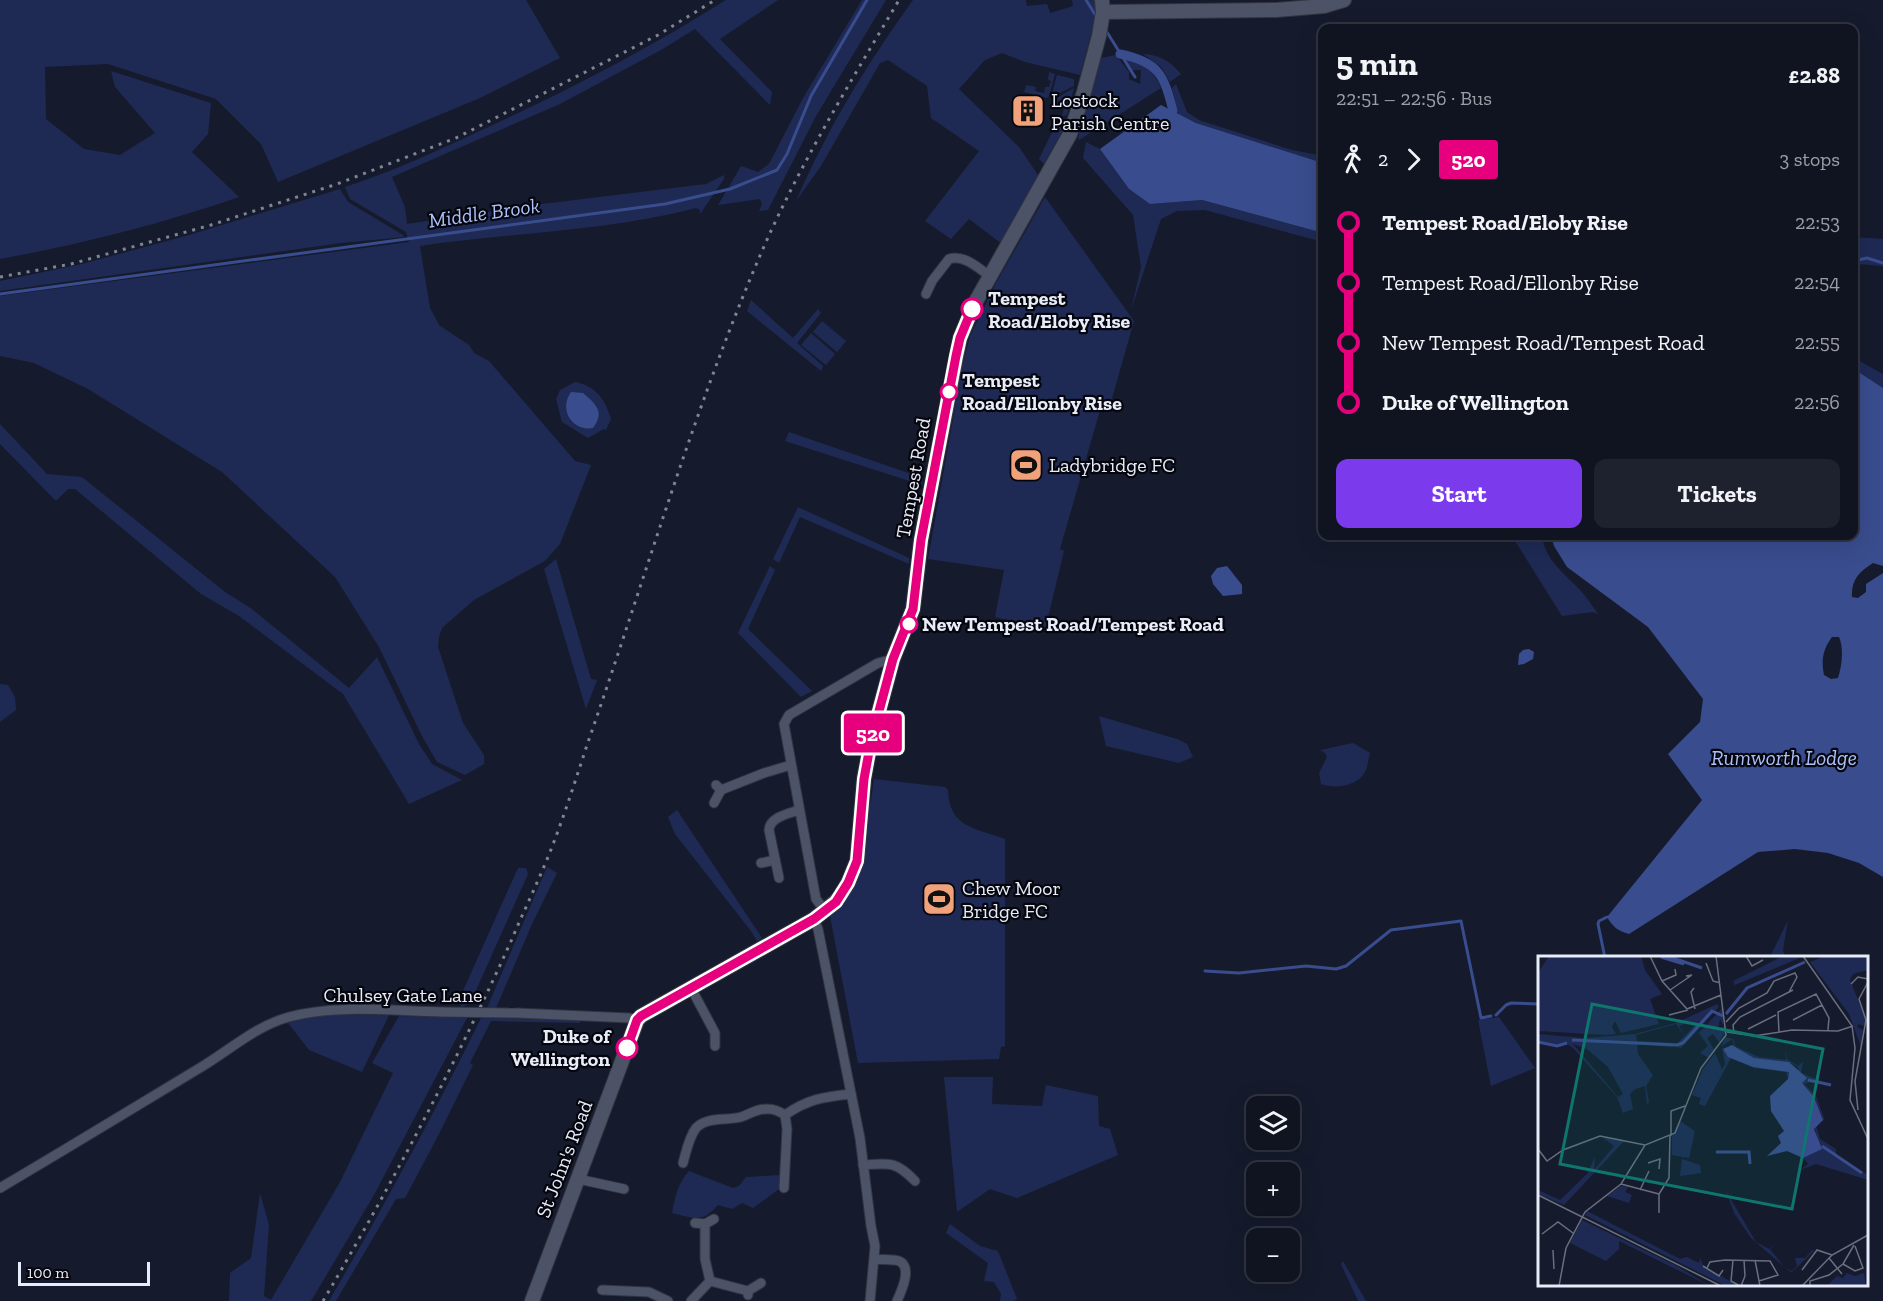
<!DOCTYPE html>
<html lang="en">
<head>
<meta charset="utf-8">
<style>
  :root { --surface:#101421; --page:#1e212e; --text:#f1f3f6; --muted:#9c9ea5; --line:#30333f; --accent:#7c3aed }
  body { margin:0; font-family:"Zilla Slab",serif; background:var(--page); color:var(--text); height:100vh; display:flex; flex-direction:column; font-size:22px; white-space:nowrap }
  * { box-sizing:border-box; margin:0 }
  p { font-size:20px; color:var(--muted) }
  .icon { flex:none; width:33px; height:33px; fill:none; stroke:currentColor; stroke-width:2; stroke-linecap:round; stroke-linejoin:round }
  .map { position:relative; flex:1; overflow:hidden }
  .details { position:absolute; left:1318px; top:24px; width:540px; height:516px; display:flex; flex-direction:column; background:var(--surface); border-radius:12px; box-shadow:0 6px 24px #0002,0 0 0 2px var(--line) }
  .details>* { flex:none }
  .badge { padding:0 12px; border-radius:4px; font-size:21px; line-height:39px }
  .tools { position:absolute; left:1246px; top:1096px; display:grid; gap:12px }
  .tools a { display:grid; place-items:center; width:54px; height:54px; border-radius:12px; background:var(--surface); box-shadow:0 6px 24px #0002,0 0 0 2px var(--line); font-size:30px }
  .scale { position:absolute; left:18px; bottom:15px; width:132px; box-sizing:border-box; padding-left:6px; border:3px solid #e7ecf8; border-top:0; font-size:16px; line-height:21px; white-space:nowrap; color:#e7ecf8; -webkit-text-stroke:4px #05060d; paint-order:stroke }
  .map>.badge { position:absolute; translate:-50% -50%; box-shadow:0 0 0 3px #fff }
  .legs { display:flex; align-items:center; gap:9px; height:66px; padding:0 18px; font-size:20px }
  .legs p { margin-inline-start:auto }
  .overview { display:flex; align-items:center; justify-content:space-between; height:102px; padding:0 18px }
  h1 { font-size:33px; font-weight:700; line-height:45px }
  .button { display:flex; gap:12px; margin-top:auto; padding:12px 18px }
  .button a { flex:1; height:69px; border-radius:12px; background:var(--accent); color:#fff; font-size:24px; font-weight:700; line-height:69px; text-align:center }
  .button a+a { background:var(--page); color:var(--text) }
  ul { padding:0 18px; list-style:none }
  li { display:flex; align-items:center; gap:21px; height:60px; font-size:22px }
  li i { display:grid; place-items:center; width:9px; height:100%; margin:0 8px; background:currentColor }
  li i::after { content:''; width:15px; height:15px; margin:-8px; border:4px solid; border-radius:50%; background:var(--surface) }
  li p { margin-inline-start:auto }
  li:first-child i { background:linear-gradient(#0000 50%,currentColor 0) }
  li:last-child i { background:linear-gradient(currentColor 50%,#0000 0) }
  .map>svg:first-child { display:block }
  .green { fill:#1e2a54 }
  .water { fill:#394c8d; fill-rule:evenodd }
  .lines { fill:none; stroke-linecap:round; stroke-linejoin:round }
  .stream { stroke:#394c8d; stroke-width:3 }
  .canal { stroke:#394c8d; stroke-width:9 }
  .street-casing { stroke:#313441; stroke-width:11 }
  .secondary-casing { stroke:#313441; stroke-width:16 }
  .street { stroke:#4c5366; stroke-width:9 }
  .secondary { stroke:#4c5366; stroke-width:14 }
  .rail { stroke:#808594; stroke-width:3; stroke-dasharray:3 6; stroke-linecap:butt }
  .street-bridge-casing { stroke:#313441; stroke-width:11; stroke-linecap:butt }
  .street-bridge { stroke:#4c5366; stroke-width:9 }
  .line-1-casing { stroke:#fff; stroke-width:14 }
  .line-1 { stroke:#e6007e; stroke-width:9 }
  .stop-1-dot { fill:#fff; stroke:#e6007e; stroke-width:3 }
  .labels { text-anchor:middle; stroke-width:4.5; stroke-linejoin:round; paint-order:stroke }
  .poi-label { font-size:20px; fill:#e7ecf8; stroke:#05060d; text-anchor:start }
  .stop-label { font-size:20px; font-weight:bold; fill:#e7ecf8; stroke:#05060d; text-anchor:start }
  .street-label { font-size:20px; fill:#e7ecf8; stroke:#05060d }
  .water-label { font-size:21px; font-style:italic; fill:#adc2fa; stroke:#05060d }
  .inset-river { fill:none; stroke:#394c8d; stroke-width:3 }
  .inset-road { fill:none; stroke:#696f7e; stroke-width:1.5 }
  .view { fill:#0f766e; fill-opacity:0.15; stroke:#0f766e; stroke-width:3 }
  .inset-edge { fill:none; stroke:#e7ecf8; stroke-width:3 }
</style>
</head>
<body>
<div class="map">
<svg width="1883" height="1301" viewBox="0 0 1883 1301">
  <rect width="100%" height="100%" fill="#151b2c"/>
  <g class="green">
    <path d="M0 0H526L560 58 480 98 278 182 261 144 216 99 108 64 45 67 46 119 84 149 120 155 155 133 115 87 111 71 211 103 208 134 192 152 239 197C161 224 82 244 0 259Z"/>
    <path d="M726 0H778L720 39 772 92 770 105 695 29 661 50 560 104 392 177 405 207 407 224 542 204 706 184 724 175V179L700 214V210L696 208C605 232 512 232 420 246L430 308 439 325 469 345 474 353 489 361 575 461 591 465 560 544 545 561 474 600 442 628 439 637 438 647 463 723 484 755V764L465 775 437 762 422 736 379 647 335 577 222 472 88 389 34 363 0 356V296L409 242 406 232 350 199 345 187C394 171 437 151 484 129 567 91 648 49 726 0Z"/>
    <polygon points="862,0 886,0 816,116 768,210 759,211 762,204 760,199 718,205 741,166 758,172 769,164 803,98"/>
    <path d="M913 0H1026L1027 6 1047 4 1050 13 1073 6 1072 0H1096L1093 27 1080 75 1025 62 1002 53 985 60 959 89 1019 147 1040 178 1002 244 969 219 951 239 925 221 979 151 931 118 927 86 888 60 880 63 821 166 796 201C829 126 865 67 913 0Z"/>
    <path d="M1143 54C1160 55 1170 61 1181 74L1170 82 1161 67Z"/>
    <path d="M1116 55 1129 72V79L1140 84 1141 70H1132L1125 58C1148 65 1151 66 1161 88L1079 140 1078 137 1101 58Z"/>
    <polygon points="1049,72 1055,74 1049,96 1047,98 1024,92 1026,85 1036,87 1035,91 1044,93 1045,87 1049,87 1051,81 1048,80"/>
    <polygon points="1057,75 1074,79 1074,86 1051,97"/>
    <polygon points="1176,84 1187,112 1199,120 1292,150 1323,156 1323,163 1196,123 1178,114 1172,88"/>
    <polygon points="1074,88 1067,115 1062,116 1064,109 1055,107 1053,100"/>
    <polygon points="1055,126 1059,126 1063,130 1044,164 1039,159"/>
    <polygon points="1086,142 1100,149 1129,189 1150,204 1202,200 1323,233 1323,242 1205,210 1177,211 1161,219 1131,310 1141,267 1133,215 1083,158"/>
    <polygon points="340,189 348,202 403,235 404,237 341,243 0,291 0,281 82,264 189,235"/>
    <polygon points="1045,197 1134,321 1109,409 1101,407 1060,549 1064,551 1045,630 995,617 1004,570 928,559 962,369 970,336 996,283"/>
    <polygon points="1854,237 1883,239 1883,266 1858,264 1854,266"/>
    <polygon points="751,300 793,338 818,309 821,313 797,343 823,366 821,371 747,311"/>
    <polygon points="822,321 846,341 837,352 813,332"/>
    <polygon points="811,333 835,354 826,365 801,345"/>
    <polygon points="1854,358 1883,374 1883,388 1854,369"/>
    <path d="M575 382C596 386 605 399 611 419L606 430 604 429 588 438 562 422 556 399 560 390Z"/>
    <polygon points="0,424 47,474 82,477 225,592 252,609 349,688 377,657 419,744 432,764 462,780 409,804 343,694 239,616 201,594 75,489 68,489 56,501 0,444"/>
    <polygon points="789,432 923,478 922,485 785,441"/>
    <polygon points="798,507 909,558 909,564 800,517 779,563 773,559"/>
    <path d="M1512 536H1542C1545 560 1565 574 1580 590 1587 597 1592 606 1598 614L1593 612 1562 616Z"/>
    <polygon points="556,559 591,679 597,680 586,709 544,569"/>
    <polygon points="770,566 775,570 748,629 812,691 801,697 738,633"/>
    <polygon points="0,684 8,685 15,697 16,710 0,722"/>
    <polygon points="1099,716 1177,739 1187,744 1193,757 1179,763 1106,746"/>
    <path d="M1353 743 1370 753C1368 759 1368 767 1365 772 1357 787 1334 789 1321 784L1319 773 1327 757 1325 753 1320 750Z"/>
    <path d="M874 779 945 787 948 790C949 828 976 828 1005 839V1046L1001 1047 999 1059 858 1063 830 916C867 882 863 851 867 805L871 801Z"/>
    <polygon points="677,810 762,938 757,941 751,931 675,834 668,817"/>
    <polygon points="547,867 557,873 533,922 496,1008 487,1008"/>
    <polygon points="518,868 526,868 528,874 470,1004 462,1007 458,1002"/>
    <polygon points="1788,920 1783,950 1785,957 1770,957"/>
    <polygon points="323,1015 389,1015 362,1072 309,1050 288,1023 303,1018"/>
    <polygon points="399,1016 467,1018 374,1195 311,1301 229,1301 230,1273 251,1258 260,1193 269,1225 264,1296 271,1300 340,1182 393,1073 372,1063"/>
    <polygon points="1499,1017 1535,1068 1491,1086 1478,1020"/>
    <path d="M481 1018 581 1019 580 1023 491 1021 470 1063 473 1065 439 1134 405 1198 396 1199 336 1301H329C383 1208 434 1114 481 1018Z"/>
    <polygon points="944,1077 993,1077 992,1104 1042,1106 1046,1085 1098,1096 1099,1126 1110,1129 1118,1155 1017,1198 990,1189 957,1212"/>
    <path d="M689 1171 733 1188 739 1186 746 1177 780 1175 779 1189 753 1208 742 1203 732 1209 718 1205C701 1224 695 1218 672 1213 675 1196 678 1183 689 1171Z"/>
    <polygon points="950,1224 980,1246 998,1251 1017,1299 1013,1301 1000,1301 1001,1294 994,1282 984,1281 988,1263 946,1233"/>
    <polygon points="1343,1261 1366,1301 1358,1301 1341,1264"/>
  </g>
  <g class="water">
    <polygon points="1161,105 1196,123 1323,163 1323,233 1202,200 1150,204 1129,189 1100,149"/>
    <path d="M1854 369 1883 388V566L1873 563C1859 572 1851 580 1852 597L1858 598 1866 592V584L1883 573V877L1859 863 1828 853 1795 849 1758 852 1629 934C1618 931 1613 927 1607 917L1702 800 1668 754 1700 722 1703 699 1648 627 1567 567 1554 546 1551 536H1854ZM1832 637H1839C1844 648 1842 666 1838 678L1831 679 1824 675C1821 660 1823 649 1832 637Z"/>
    <path d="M571 392 583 393C596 404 605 412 593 428 573 432 558 410 571 392Z"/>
    <polygon points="1227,566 1242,585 1242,594 1223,596 1213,584 1211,576 1217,568"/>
    <polygon points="1529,649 1534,652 1533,659 1524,664 1518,665 1519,654 1523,650"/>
  </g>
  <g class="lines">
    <g class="stream">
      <polyline points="1086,0 1096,16"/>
      <polyline points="1105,29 1135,77"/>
      <polyline points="1854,261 1867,258 1883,263"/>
      <polyline points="0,294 665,204 730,189 777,170 787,154 811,96 867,0"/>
      <polyline points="1605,958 1598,924 1599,921 1607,917"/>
      <polyline points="1205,971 1239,973 1306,966 1336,969 1346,966 1391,930 1461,921 1481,1018 1491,1016"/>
      <polyline points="1496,1015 1506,1005 1511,1003 1540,1004"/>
    </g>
    <path class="canal" d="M1120 54C1159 62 1164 75 1173 111"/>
    <defs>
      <g id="street">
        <path d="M926 294 932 281 949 259C964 254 978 268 990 276"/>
        <polyline points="721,790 764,773 791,765"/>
        <polyline points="714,803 721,790 716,785"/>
        <polyline points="761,863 775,860"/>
        <path d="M779 878 769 830C770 817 788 814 799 810"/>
        <polyline points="825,911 816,899 784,724 789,715 878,663 893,659"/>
        <polyline points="814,919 818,929 860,1138 871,1226 875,1246 870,1301"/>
        <polyline points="691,988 715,1033 715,1046"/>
        <polyline points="517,1013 630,1018 637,1021"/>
        <path d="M785 1115C808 1099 823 1097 851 1094"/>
        <path d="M683 1163C686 1152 689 1137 696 1128 707 1116 727 1121 741 1117 750 1114 758 1108 768 1109 774 1109 779 1111 785 1115L787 1129 784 1188"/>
        <path d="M863 1165C889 1163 896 1161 915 1181"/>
        <polyline points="578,1179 624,1189"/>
        <path d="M0 1188C68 1148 135 1107 203 1066 231 1049 256 1026 289 1017 336 1004 394 1011 443 1012"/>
        <polyline points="695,1223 705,1224 714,1219"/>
        <path d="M875 1259C882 1260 892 1259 899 1261 913 1267 901 1292 897 1301"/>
        <polyline points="710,1281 748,1291"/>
        <polyline points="602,1290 649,1292 668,1301"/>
        <polyline points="748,1295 748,1291 761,1283"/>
        <polyline points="691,1301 710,1281 705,1259 705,1224"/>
      </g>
      <g id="secondary">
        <polyline points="1103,12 1276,10 1324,6 1344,0"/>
        <polyline points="532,1301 637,1021 641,1016 814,919 835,902 840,896 848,883 857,861 864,779 871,741 893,659 913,609 921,540 960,338 975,303 1070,134 1084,92 1099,36 1103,12 1102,0"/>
      </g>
    </defs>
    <use href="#street" class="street-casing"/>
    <use href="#secondary" class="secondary-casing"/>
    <use href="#street" class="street"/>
    <use href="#secondary" class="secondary"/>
    <g class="rail">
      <polyline points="0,277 71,264 211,225 337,184 456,138 658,35 715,0"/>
      <path d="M323 1301C392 1184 456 1063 512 939 525 908 540 878 552 847 565 813 576 779 587 745 643 585 690 421 756 265 795 172 848 86 899 0"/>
    </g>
    <defs>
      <polyline id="street-bridge" points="443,1012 517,1013"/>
    </defs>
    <use href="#street-bridge" class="street-bridge-casing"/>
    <use href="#street-bridge" class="street-bridge"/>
  </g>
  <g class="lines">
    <defs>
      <polyline id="line-1" points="627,1048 637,1020 641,1016 814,919 836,902 848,883 857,861 864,779 871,741 893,659 913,609 921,540 956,356 960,338 972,309"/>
    </defs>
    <use href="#line-1" class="line-1-casing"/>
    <use href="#line-1" class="line-1"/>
  </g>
  <defs>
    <symbol id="building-square" viewBox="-11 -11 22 22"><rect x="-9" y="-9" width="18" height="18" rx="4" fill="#f1a27b" stroke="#05060d"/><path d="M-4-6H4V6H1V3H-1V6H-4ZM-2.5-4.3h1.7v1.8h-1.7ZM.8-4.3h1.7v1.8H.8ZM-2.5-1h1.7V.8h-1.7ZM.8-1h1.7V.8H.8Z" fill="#111"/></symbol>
    <symbol id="stadium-square" viewBox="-11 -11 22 22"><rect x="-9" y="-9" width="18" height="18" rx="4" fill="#f1a27b" stroke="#05060d"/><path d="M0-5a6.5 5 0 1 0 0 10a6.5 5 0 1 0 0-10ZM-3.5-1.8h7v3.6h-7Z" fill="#111"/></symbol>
  </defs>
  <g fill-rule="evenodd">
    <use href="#building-square" x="1009" y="92" width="38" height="38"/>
    <use href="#stadium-square" x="1007" y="446" width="38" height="38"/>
    <use href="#stadium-square" x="920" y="880" width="38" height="38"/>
  </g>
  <g class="stop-1-dot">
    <circle cx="972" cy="309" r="10"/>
    <circle cx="949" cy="392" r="8"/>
    <circle cx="909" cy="624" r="8"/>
    <circle cx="627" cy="1048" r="10"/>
  </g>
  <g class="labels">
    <g class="poi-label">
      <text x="1051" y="107">Lostock<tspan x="1051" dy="23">Parish Centre</tspan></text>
      <text x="1049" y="472">Ladybridge FC</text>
      <text x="962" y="895">Chew Moor<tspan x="962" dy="23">Bridge FC</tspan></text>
    </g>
    <g class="stop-label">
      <text x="988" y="305">Tempest<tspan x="988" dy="23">Road/Eloby Rise</tspan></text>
      <text x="962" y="387">Tempest<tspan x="962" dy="23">Road/Ellonby Rise</tspan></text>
      <text x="922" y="631">New Tempest Road/Tempest Road</text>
      <text x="610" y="1043" text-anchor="end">Duke of<tspan x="610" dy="23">Wellington</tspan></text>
    </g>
    <g class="street-label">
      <text transform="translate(913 478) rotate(-80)" y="7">Tempest Road</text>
      <text x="403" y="1002">Chulsey Gate Lane</text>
      <text transform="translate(564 1159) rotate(-69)" y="7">St John's Road</text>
    </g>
    <g class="water-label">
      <text transform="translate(484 213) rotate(-8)" y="7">Middle Brook</text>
      <text x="1784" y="765">Rumworth Lodge</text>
    </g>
  </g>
  <g transform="translate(1538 956)">
    <rect width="330" height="330" fill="#151b2c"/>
    <path d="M11 0H103L107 14 124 38 112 43 121 68 83 77 77 65 74 71 78 78 67 79 0 75V17ZM245 0 264 1 197 29 195 25ZM287 0H330V14L315 18 312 24 328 63 326 70 321 68 319 71 325 74 323 91 311 58 272 6ZM179 48 181 51 143 92 137 90 161 65 156 69 153 65 141 70 146 79 138 68 98 79 99 85 138 87 134 91 99 88 100 98 115 119 108 130 111 146 109 149 107 130 97 133 92 138 95 153 85 157 79 141 35 92 29 88 19 91 0 87V78L46 82 97 78 138 67ZM35 88 49 93 70 111 85 138 80 141ZM185 51V69L182 63 180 73 188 70V75L181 86 175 78 169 82 177 95 171 102 162 97 170 90 161 77 147 92ZM187 81 195 83 198 91 221 101 248 104 247 92 255 90 247 92 249 103 260 110 265 106 263 117 293 129 275 125 266 128 278 140 286 162V164L278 169 282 183 298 193V200L330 219V224L278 208 262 214 270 208 265 202 280 186 276 169 285 164 276 141 264 127 268 121 261 117 260 111 251 106 216 102 196 90 194 83 183 91ZM184 91 190 100 196 101 215 111H235L251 115 250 123 248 116 216 112 193 102 167 150 161 148 163 142 154 139 165 113 177 97 184 113 187 108ZM142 165 157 175 151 202 134 199V180ZM64 181 87 184 26 249 0 238V234L22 244 49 218 57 201 56 214 76 190ZM144 203 162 209 163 217 142 220ZM83 230 90 231 87 236 94 239 91 247 69 240ZM188 235 218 286 231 293 243 284 232 293 247 312 254 315 259 310 257 302H267L274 294 276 295 254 316 251 315 213 282 196 257ZM49 255 142 303 149 301 161 307 162 302 165 309 200 330 186 329 47 259ZM44 264 137 309 172 330 81 285V293L68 305 32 287ZM309 317 317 320 326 317 328 330H289L299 320 305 322Z" fill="#1e2a54" fill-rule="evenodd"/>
    <path d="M194 89 216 102 251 106 269 122 264 127 276 141 285 164 276 173 284 193 265 202 249 195 229 200 243 187 240 180 246 175 233 155 232 140 250 123 251 116 215 111 190 101 185 93Z" fill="#394c8d"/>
    <path class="inset-river" d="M129 0 164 12M123 1 146 8M188 58 209 32 267 6M34 84 139 89 145 87 174 55 185 60M0 86 19 90 29 87M270 124 293 129M284 190 324 217M178 196H211L212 208"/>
    <path class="inset-road" d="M112 0 124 25 149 53 183 39M208 0 214 10 225 4M265 0 314 70 317 92 312 144 330 183M168 7 175 25 182 27M124 25 138 19 137 13M313 28 320 21 330 23M156 32 153 36 157 53M132 34 154 19 148 20M131 59 150 54M255 64 284 49M188 66 201 52 229 37 236 25 257 17 259 21 251 36M210 73 238 59M189 76 216 80 254 74 300 75 315 70M241 76 240 56 278 38 291 62 290 74M196 77 195 69 202 61 255 34M320 154 317 125 328 64 321 43 330 26M133 180V155L147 150M0 193 9 205 25 194 62 180 107 189M110 207 122 203 121 213M83 228 121 238M102 234 111 215M121 238 131 222 132 180M0 239 183 330M121 257V238M4 278 20 266 35 277M15 294 16 313M291 302 304 318M195 304 193 325 202 330M217 304 222 330M305 308 317 315 325 312 317 290M165 310 181 320 185 314M169 312 172 306 187 304 232 305 240 319 221 325M264 314 279 294 294 299M21 330 28 292 47 256 83 228 107 189 137 177 163 112 188 79 178 0M203 330 207 320 206 304M264 330 294 299 330 279M272 330V325L291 319 305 308 316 289"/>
    <path class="view" d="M54 48 285 93 254 253 22 208Z"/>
    <rect width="330" height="330" class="inset-edge"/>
  </g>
</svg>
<div class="tools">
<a><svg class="icon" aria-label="layers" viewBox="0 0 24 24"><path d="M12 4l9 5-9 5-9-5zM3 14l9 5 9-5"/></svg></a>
<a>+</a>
<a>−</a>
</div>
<div class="scale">100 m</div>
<b class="badge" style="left:873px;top:733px;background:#e6007e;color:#fff">520</b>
<section class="details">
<div class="overview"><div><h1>5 min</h1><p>22:51 – 22:56 · Bus</p></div><b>£2.88</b></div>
<div class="legs"><svg class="icon" aria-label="walk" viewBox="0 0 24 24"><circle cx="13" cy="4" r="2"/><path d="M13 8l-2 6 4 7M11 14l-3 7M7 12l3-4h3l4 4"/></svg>2<svg class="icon" aria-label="forward" viewBox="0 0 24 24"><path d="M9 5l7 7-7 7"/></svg><b class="badge" style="background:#e6007e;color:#fff">520</b><p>3 stops</p></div>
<ul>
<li><i style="color:#e6007e"></i><b>Tempest Road/Eloby Rise</b><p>22:53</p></li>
<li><i style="color:#e6007e"></i><span>Tempest Road/Ellonby Rise</span><p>22:54</p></li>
<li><i style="color:#e6007e"></i><span>New Tempest Road/Tempest Road</span><p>22:55</p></li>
<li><i style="color:#e6007e"></i><b>Duke of Wellington</b><p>22:56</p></li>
</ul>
<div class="button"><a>Start</a><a>Tickets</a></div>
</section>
</div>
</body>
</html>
